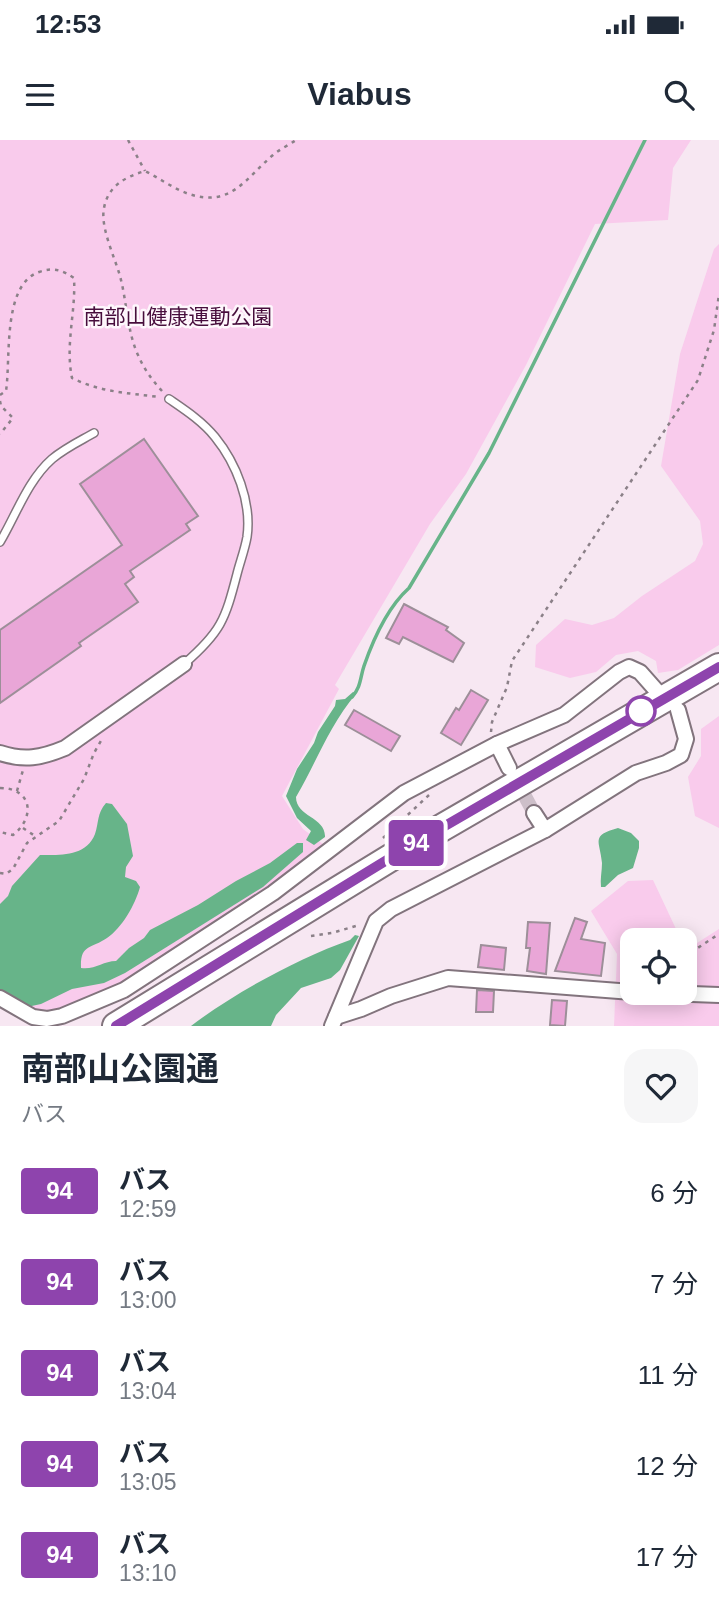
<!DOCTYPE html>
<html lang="ja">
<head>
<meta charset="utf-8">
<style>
  :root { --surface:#fff; --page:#f6f6f7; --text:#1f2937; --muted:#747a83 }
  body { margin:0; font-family:Helvetica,"Noto Sans JP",sans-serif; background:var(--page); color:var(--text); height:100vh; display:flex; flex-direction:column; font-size:26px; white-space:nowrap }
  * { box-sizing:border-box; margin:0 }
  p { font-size:23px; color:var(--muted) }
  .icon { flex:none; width:38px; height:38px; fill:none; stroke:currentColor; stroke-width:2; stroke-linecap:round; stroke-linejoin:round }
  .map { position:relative; height:886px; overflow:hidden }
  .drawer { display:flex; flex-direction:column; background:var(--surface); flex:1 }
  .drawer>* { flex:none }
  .badge { padding:0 14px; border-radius:5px; font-size:24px; line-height:46px }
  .controls { position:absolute; left:620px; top:788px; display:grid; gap:14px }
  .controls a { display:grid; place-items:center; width:77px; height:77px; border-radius:14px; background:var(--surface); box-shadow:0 4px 18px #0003; font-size:35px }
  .map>.badge { position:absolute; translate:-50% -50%; box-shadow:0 0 0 4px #fff }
  .round { display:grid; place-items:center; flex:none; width:74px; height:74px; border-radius:21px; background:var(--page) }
  .overview { display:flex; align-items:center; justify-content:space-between; height:119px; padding:0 21px }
  h1 { font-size:33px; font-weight:700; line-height:52px }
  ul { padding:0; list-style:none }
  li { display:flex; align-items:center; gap:21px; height:91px; padding:0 21px }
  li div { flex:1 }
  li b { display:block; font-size:26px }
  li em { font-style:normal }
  li .badge { min-width:77px; font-weight:700; text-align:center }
  .status { display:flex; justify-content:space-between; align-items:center; height:49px; padding:0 35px; background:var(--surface); direction:ltr }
  .status svg { height:19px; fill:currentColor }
  header { display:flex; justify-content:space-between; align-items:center; height:91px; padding:0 21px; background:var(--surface); font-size:32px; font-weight:700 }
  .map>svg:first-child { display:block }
  .green { fill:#f9cbec; fill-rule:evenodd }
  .water { fill:#67b489 }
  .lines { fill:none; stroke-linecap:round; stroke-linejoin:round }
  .stream { stroke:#67b489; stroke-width:3.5 }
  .building { fill:#e9a6d7; stroke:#9d8f99; stroke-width:2 }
  .street-tunnel { stroke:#cdbfc9; stroke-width:14; stroke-dasharray:14 7; stroke-linecap:butt }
  .lane-casing { stroke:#82747d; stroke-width:10 }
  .street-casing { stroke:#82747d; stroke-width:18 }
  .highway-casing { stroke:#82747d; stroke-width:30 }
  .path { stroke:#8b8088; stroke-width:2.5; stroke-dasharray:3.5 5; stroke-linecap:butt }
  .lane { stroke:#fff; stroke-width:7 }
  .street { stroke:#fff; stroke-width:14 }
  .highway { stroke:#fff; stroke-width:26 }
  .line-casing { stroke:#fff; stroke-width:16 }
  .line { stroke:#8e44ad; stroke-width:10 }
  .stop-dot { fill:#fff; stroke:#8e44ad; stroke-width:3.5 }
  .labels { text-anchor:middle; stroke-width:5; stroke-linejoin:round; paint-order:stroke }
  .park-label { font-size:21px; fill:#470d3c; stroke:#fef7fc }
</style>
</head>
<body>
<div class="status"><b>12:53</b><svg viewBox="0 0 49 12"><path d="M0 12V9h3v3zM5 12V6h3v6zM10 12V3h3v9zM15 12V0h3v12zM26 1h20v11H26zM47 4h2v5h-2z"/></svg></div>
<header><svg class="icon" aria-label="menu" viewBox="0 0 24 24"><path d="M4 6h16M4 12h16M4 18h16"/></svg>Viabus<svg class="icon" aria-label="search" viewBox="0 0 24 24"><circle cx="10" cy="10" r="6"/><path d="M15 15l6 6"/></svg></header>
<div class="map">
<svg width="719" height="886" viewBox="0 0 719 886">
  <rect width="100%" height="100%" fill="#f7e7f2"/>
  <g class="green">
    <polygon points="0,0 691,0 673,28 668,80 595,84 526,225 466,334 430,384 335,545 339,549 282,656 303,689 331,710 123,850 47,879 0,858"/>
    <polygon points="719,104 719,505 678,530 658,533 656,521 638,511 616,515 596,532 570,538 535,527 536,505 565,479 592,485 614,478 642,456 695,421 703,404 700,381 661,326 680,214 714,109"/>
    <polygon points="719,576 719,688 695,676 688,637 701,616 701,589"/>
    <path d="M653 740 676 789 697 803 719 789V886H614L617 814 591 771 628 741ZM632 800H684V852H632Z"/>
  </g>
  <g class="water">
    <path d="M353 552 356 554C329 586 317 621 296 657 296 677 326 677 325 697L314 705 306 700 311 691 297 678 286 656 297 629 314 603 318 592 335 566 336 560 345 559Z"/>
    <path d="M106 663 112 664 127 684 133 716 126 727 125 737 136 741 140 747C135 765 122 788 107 798 91 809 80 804 81 828 95 830 103 821 116 821L129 808 144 798 150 790 198 765 236 741 270 723 297 703H303V712L263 747 125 833 104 843 72 849 41 864 27 867 0 850V764L8 756 12 746 40 715C60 715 86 717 95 694 99 682 97 673 106 663Z"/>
    <path d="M618 688 631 693 639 701V708L633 728 618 735 605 747H601C600 739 602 731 602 723 600 700 590 696 618 688Z"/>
    <path d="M355 795 359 796 340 830 331 838 301 848 276 875 271 886H191C234 853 299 818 350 800Z"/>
  </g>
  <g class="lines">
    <path class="stream" d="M352 557C361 547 360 538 364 526 373 500 388 467 409 448L489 313 645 0"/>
  </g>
  <g class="building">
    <polygon points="144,299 198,376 186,384 190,390 130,431 134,437 125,444 138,462 79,503 81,506 0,563 0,490 122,405 80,344"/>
    <polygon points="404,464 448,487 446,490 464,503 453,522 403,497 399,504 386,498"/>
    <polygon points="471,550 488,560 461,605 441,593 456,568 459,570"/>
    <polygon points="354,570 400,596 391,611 345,585"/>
    <polygon points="575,778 587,782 581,799 605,803 601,836 555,831"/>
    <polygon points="528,782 550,783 546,834 527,831 530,808 526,808"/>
    <polygon points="481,805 506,808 504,830 478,827"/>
    <polygon points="477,850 494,851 493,872 476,872"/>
    <polygon points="552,860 567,861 565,886 550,885"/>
  </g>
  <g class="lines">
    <polyline class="street-tunnel" points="515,638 534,673"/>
    <defs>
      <g id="lane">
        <path d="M169 259C185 270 202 281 215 297 236 323 252 362 247 397 245 409 240 422 237 434 225 480 221 492 184 524"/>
        <path d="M0 402C16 375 28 340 52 319 65 308 80 301 94 293"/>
      </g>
      <g id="street">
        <polyline points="497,604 509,628"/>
        <path d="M0 613C24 621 41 618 65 608L184 524"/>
        <polyline points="534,673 545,690"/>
        <polyline points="638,852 719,855"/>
        <polyline points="0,858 33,877 47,879 62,876 124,850 273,753 404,653 497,604 564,575 619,532 629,527 640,532 663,558"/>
        <polyline points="336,877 361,869 391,856 448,838 632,852"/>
        <polyline points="332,886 376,781 391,769 545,690 636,633 666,623 681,615 686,599 678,570"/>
      </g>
      <polyline id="highway" points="116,886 400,712 719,527"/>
    </defs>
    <use href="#lane" class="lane-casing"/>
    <use href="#street" class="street-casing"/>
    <use href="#highway" class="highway-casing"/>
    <g class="path">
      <polyline points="128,0 145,31"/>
      <path d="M162 251C152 240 144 229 138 215 127 191 127 162 120 136 115 118 100 87 104 68 108 46 125 37 145 31 159 38 174 49 189 54 231 68 246 38 273 15 280 9 289 5 296 0"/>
      <path d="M0 255 6 251C11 218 2 145 39 132 53 127 62 130 74 138 76 172 65 204 72 238 100 252 128 253 159 257"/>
      <polyline points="0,261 1,266 13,278 0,294"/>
      <polyline points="491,592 492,582 507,547 512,521 698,240 714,190 719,154"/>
      <path d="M0 648C32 648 36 677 13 695L0 692"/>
      <polyline points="17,651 23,630"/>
      <polyline points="23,688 35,696"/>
      <polyline points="383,698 429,655"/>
      <polyline points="0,733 6,734 13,729 27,703 59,681 84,639 94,613 102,599"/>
      <polyline points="311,796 332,793 359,785"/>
      <polyline points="684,817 719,794"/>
    </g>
    <use href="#lane" class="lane"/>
    <use href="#street" class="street"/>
    <use href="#highway" class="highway"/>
  </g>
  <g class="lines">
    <defs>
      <polyline id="line" points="116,886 400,712 719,527"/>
    </defs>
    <use href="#line" class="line-casing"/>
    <use href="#line" class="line"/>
  </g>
  <circle class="stop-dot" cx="641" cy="571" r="14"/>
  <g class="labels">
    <g class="park-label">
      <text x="178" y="184">南部山健康運動公園</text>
    </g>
  </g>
</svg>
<div class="controls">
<a><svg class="icon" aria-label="locate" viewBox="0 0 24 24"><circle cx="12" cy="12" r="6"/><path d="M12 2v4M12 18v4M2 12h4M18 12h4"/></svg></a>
</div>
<b class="badge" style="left:416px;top:703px;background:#8e44ad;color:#fff">94</b>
</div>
<section class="drawer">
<div class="overview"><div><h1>南部山公園通</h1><p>バス</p></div><a class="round"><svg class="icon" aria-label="heart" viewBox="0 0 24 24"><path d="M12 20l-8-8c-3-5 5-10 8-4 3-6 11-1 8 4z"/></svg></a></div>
<ul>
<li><span class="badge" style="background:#8e44ad;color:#fff">94</span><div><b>バス</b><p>12:59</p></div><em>6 分</em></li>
<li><span class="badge" style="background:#8e44ad;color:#fff">94</span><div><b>バス</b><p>13:00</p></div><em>7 分</em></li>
<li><span class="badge" style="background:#8e44ad;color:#fff">94</span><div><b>バス</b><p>13:04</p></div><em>11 分</em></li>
<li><span class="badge" style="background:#8e44ad;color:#fff">94</span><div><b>バス</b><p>13:05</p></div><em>12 分</em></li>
<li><span class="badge" style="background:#8e44ad;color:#fff">94</span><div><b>バス</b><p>13:10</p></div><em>17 分</em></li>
</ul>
</section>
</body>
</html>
